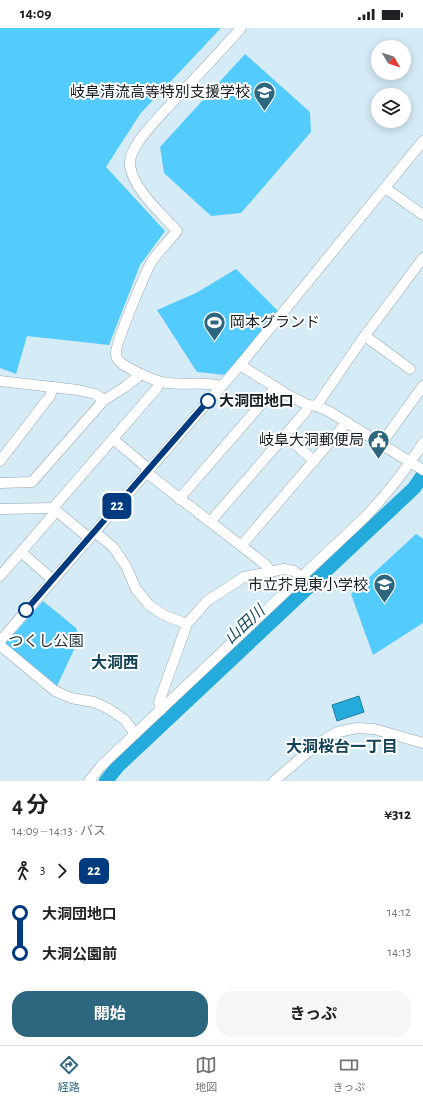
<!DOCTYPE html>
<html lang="ja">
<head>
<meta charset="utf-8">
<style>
  :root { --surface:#fff; --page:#f6f6f6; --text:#202124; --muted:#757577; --line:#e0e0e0; --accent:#2c667f }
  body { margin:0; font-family:"Alegreya Sans","Noto Sans JP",sans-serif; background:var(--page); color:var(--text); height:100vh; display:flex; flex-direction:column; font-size:15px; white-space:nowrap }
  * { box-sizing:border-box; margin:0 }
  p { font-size:13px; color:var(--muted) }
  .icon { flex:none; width:22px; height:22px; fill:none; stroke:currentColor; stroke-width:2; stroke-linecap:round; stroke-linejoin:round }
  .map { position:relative; height:753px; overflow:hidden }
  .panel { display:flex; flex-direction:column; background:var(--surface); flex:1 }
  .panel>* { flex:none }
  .badge { padding:0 8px; border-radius:6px; font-size:14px; line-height:26px }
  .needle { width:26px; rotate:129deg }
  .buttons { position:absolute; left:371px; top:12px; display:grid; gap:8px }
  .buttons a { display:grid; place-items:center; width:40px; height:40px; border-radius:50%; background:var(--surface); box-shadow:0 2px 10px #0003; font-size:20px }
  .map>.badge { position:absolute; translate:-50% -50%; box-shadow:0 0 0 2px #fff }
  .legs { display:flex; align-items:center; gap:6px; height:44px; padding:0 12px; font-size:13px }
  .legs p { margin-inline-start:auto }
  .head { display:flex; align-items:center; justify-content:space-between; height:68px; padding:0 12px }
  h1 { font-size:22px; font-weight:700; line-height:30px }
  .action { display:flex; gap:8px; margin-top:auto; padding:8px 12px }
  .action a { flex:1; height:46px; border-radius:16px; background:var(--accent); color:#fff; font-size:16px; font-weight:700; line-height:46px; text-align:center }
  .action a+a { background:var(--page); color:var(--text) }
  ul { padding:0 12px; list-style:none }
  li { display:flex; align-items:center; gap:14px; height:40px; font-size:15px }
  li i { display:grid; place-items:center; width:6px; height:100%; margin:0 5px; background:currentColor }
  li i::after { content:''; width:10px; height:10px; margin:-5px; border:3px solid; border-radius:50%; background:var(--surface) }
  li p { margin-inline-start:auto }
  li:first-child i { background:linear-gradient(#0000 50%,currentColor 0) }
  li:last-child i { background:linear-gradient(currentColor 50%,#0000 0) }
  .status { display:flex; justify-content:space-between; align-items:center; height:28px; padding:0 20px; background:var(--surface); direction:ltr }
  .status svg { height:11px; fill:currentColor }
  .tab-bar { display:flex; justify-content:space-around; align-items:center; height:56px; border-top:1px solid var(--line); background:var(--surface); font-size:11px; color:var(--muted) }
  .tab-bar a { display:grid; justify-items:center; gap:2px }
  .tab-bar .selected { color:var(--accent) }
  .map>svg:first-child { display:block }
  .green { fill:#54cbfd }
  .water { fill:#25abdb; stroke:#2080a3 }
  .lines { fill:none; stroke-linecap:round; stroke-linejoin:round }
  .river { stroke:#25abdb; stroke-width:14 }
  .minor-casing { stroke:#96aab5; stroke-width:11 }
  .minor { stroke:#fff; stroke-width:10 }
  .line-1-casing { stroke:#fff; stroke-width:9 }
  .line-1 { stroke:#003b80; stroke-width:6 }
  .stop-1-dot { fill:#fff; stroke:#003b80; stroke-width:2 }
  .labels { text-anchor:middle; stroke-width:4; stroke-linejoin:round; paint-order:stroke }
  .poi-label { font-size:15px; fill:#151d21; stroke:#fff; text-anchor:end }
  .stop-label { font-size:15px; font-weight:bold; fill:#151d21; stroke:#fff; text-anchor:start }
  .park-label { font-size:15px; fill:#192e37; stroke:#fff }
  .water-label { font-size:16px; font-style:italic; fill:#194c61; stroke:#fff }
  .neighbourhood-label { font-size:16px; font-weight:bold; fill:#134356; stroke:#fff }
</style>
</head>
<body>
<div class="status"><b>14:09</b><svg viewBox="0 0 49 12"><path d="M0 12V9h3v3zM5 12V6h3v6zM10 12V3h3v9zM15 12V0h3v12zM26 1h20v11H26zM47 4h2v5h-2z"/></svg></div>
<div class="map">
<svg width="423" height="753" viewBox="0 0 423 753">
  <rect width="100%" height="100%" fill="#d5ebf6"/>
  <g class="green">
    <polygon points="0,0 221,0 140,86 106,139 165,203 140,237 109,317 27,308 16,346 0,340"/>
    <polygon points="245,26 310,84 311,104 241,185 211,188 164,145 160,119"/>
    <polygon points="236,241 279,284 225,347 197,344 157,282 196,265"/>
    <polygon points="416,506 423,511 423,595 373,627 351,566"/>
    <polygon points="43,573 76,600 79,611 56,660 4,617"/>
  </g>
  <polygon class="water" points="359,668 364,684 337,693 332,677"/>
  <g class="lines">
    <polyline class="river" points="106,753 118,738 414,460 423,447"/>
    <defs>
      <g id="minor">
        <polyline points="385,160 423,187"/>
        <polyline points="365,308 410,341"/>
        <polyline points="240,337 288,367 308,377 317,378 330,384 423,442"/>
        <polyline points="0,353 78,362 95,366 104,372"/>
        <path d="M221 358C202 353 181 358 161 354 151 351 128 341 120 334 118 332 116 329 116 326 114 318 146 243 152 233 160 222 169 213 177 203 161 185 134 162 130 138 129 129 134 120 139 113 151 96 166 82 179 67 200 45 221 23 241 0"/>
        <polyline points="317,378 319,374 361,313 423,230"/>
        <polyline points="285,407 314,433"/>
        <polyline points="113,411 145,438 147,445 266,537 270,543"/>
        <polyline points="381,416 423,358"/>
        <polyline points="0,433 50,368 53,359"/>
        <polyline points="0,455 32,454 104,372 125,359 141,346"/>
        <polyline points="179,471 276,359"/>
        <polyline points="0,481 53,480 89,510"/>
        <polyline points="210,494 306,383 308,377"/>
        <polyline points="95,504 113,519 126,538 136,561 149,577 164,587 187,596"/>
        <polyline points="241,518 347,394"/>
        <polyline points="21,524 53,552"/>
        <polyline points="0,548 53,487 53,480 157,360 160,354"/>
        <polyline points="0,613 240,337 423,113"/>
        <polyline points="0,616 2,619 55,663 71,670 94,674 109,681 125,692 135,706"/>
        <polyline points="161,682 159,674 187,596 207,573 244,549 284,541 294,543 301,549"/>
        <path d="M89 753 101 738 365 489C387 466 406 442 423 415"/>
        <polyline points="274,753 314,719 327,710 338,704 357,700 374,701 423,715"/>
      </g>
    </defs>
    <use href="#minor" class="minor-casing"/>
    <use href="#minor" class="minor"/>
  </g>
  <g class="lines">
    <defs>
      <polyline id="line-1" points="26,582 208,373"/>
    </defs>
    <use href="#line-1" class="line-1-casing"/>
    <use href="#line-1" class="line-1"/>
  </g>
  <defs>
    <symbol id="school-pin" viewBox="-11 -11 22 30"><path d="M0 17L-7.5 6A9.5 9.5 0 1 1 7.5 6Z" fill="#2c667f" stroke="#fff"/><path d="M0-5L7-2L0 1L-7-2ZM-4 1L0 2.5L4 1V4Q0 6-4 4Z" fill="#fff"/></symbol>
    <symbol id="stadium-pin" viewBox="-11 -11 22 30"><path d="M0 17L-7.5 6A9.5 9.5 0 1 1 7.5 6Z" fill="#2c667f" stroke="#fff"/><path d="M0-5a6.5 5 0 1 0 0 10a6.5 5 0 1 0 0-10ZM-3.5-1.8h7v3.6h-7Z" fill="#fff"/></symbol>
    <symbol id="civic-pin" viewBox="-11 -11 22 30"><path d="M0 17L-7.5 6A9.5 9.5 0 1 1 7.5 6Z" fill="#2c667f" stroke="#fff"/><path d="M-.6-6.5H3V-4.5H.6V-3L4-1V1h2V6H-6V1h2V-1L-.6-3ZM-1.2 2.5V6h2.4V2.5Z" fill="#fff"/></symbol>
  </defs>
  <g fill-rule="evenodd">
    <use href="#school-pin" x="252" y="52" width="25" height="34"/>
    <use href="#stadium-pin" x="202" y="282" width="25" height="34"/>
    <use href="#civic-pin" x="366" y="400" width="25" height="34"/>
    <use href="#school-pin" x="372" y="544" width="25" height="34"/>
  </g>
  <g class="stop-1-dot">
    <circle cx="208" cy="373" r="7"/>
    <circle cx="26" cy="582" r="7"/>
  </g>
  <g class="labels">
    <g class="poi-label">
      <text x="250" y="69">岐阜清流高等特別支援学校</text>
      <text x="230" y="299" text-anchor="start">岡本グランド</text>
      <text x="364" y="417">岐阜大洞郵便局</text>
      <text x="368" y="562">市立芥見東小学校</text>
    </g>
    <g class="stop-label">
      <text x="219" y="378">大洞団地口</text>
    </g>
    <g class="park-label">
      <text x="46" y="618">つくし公園</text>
    </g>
    <g class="water-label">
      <text transform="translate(244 596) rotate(-43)" y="6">山田川</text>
    </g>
    <g class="neighbourhood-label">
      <text x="115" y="640">大洞西</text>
      <text x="342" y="724">大洞桜台一丁目</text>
    </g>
  </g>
</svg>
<div class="buttons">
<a><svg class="needle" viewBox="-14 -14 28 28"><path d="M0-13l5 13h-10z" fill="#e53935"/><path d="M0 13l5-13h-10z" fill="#757577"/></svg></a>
<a><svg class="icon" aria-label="layers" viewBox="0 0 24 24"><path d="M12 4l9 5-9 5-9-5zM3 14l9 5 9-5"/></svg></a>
</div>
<b class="badge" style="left:117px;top:478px;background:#003b80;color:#fff">22</b>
</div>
<section class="panel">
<div class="head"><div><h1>4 分</h1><p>14:09 – 14:13 · バス</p></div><b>¥312</b></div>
<div class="legs"><svg class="icon" aria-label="walk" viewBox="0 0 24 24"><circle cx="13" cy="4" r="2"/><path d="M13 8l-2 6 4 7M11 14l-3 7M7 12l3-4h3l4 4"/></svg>3<svg class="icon" aria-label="forward" viewBox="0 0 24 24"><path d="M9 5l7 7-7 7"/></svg><b class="badge" style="background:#003b80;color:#fff">22</b></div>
<ul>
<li><i style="color:#003b80"></i><b>大洞団地口</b><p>14:12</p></li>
<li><i style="color:#003b80"></i><b>大洞公園前</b><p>14:13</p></li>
</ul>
<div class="action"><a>開始</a><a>きっぷ</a></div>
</section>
<nav class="tab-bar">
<a class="selected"><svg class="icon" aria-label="directions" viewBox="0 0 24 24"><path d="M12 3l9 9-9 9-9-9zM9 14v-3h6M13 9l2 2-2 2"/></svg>経路</a>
<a><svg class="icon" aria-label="map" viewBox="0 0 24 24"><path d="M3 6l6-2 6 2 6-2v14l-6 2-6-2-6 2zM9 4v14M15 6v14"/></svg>地図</a>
<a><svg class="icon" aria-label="tickets" viewBox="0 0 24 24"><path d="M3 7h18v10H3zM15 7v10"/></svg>きっぷ</a>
</nav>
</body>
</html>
